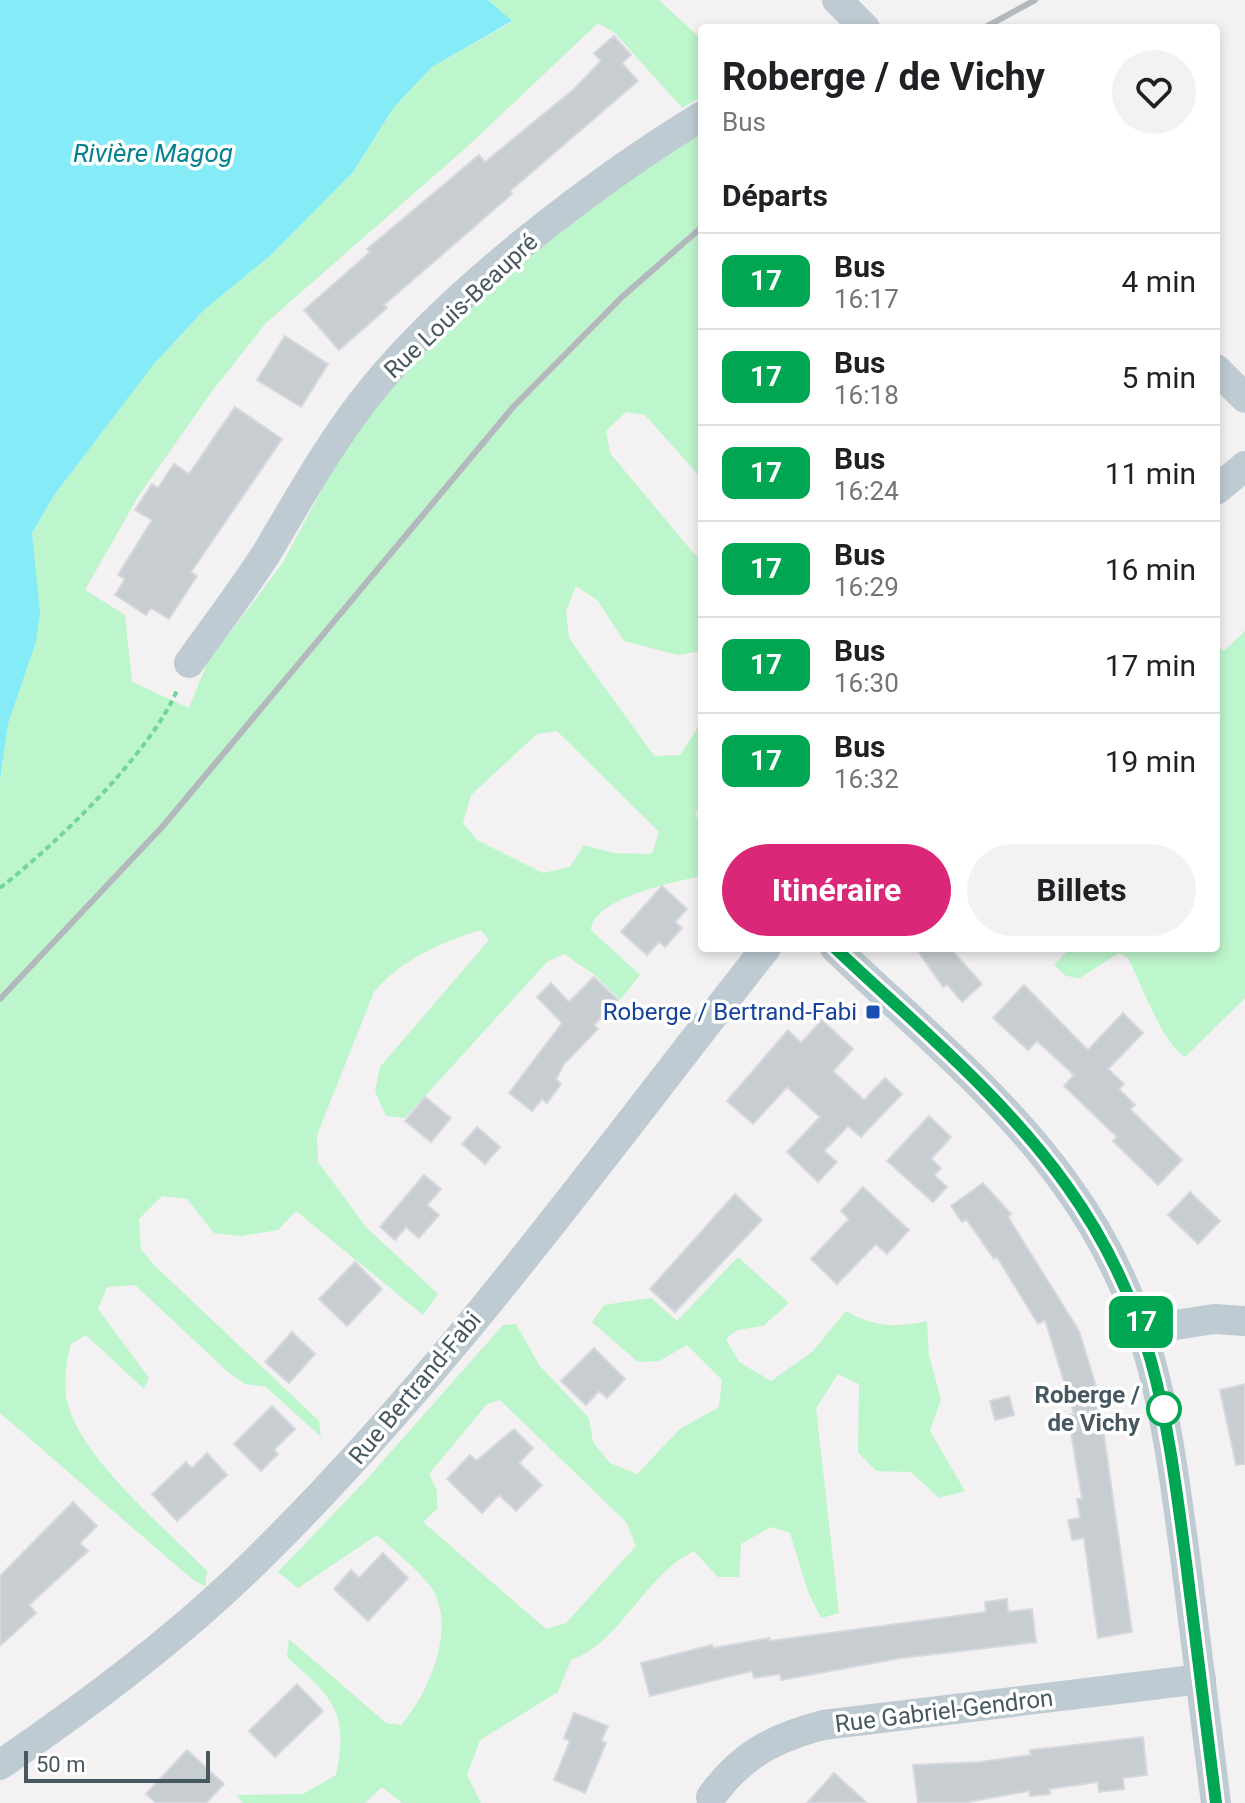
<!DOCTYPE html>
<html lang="fr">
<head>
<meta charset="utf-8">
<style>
  :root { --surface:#fff; --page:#f2f2f2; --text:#202124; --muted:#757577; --line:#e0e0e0; --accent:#db2777 }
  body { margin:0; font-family:Roboto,sans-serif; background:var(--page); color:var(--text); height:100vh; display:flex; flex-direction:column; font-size:30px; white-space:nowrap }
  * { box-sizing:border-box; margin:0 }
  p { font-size:26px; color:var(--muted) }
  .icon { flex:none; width:44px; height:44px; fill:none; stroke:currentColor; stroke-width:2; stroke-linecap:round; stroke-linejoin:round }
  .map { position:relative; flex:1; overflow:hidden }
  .side { position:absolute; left:698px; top:24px; width:522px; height:928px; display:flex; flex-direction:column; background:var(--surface); border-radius:8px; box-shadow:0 4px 12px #0003 }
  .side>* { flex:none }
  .badge { padding:0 16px; border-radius:12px; font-size:28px; line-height:52px }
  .scale { position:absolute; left:24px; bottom:20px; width:186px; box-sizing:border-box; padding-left:8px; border:4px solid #475861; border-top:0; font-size:22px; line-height:28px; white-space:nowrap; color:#475861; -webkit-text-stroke:6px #fff; paint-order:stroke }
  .map>.badge { position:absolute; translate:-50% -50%; box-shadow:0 0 0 4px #fff }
  h2 { padding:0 24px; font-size:30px; line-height:72px }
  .round { display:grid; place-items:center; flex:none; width:84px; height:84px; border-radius:42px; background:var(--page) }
  .overview { display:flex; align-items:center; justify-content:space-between; height:136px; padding:0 24px }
  h1 { font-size:38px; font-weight:700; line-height:60px }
  .cta { display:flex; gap:16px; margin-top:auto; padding:16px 24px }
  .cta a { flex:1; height:92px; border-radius:48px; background:var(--accent); color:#fff; font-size:32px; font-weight:700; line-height:92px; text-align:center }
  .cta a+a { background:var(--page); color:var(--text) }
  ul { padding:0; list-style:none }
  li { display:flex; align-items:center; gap:24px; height:96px; padding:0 24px; border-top:2px solid var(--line) }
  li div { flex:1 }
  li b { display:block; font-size:30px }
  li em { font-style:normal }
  li .badge { min-width:88px; font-weight:700; text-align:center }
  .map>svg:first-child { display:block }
  .green { fill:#bdf5cc; fill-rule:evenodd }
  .water { fill:#85ebf6 }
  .building { fill:#c8cdd2; stroke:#d5d8dd; stroke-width:2 }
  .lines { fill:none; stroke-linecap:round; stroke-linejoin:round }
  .path { stroke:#71d799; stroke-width:4; stroke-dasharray:6 4; stroke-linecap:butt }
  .minor { stroke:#becbd2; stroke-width:30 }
  .rail { stroke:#b3b8bc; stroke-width:6 }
  .line-casing { stroke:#fff; stroke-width:18 }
  .line { stroke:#00a651; stroke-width:12 }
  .transit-dot { fill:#1a4fb4; stroke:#fff; stroke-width:3 }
  .stop-dot { fill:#fff; stroke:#00a651; stroke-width:4 }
  .labels { text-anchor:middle; stroke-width:7; stroke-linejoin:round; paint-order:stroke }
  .street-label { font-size:24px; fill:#475861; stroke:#fff }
  .transit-label { font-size:24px; fill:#164399; stroke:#fff; text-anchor:end }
  .stop-label { font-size:24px; font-weight:bold; fill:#475861; stroke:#fff; text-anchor:end }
  .water-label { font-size:26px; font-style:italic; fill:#048290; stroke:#fff }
</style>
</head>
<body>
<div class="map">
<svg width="1245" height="1803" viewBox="0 0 1245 1803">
  <rect width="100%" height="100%" fill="#f4f1f2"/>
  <g class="green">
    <path d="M488 0H659L702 40V96L682 108 615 33 598 23 468 146 266 323 213 390 139 495 85 590 125 615 132 682 189 708 207 663 282 564 348 441 441 329 591 207 702 132V479L645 415 626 412 606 431 610 453 696 556 702 554V651L678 655 624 641 598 601 576 586 566 612 569 638 654 756 680 755 702 721V804L695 813 702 832V876C674 882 593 898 591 930L640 975 620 1000 595 975 564 954 547 962 405 1118 386 1116 375 1091 380 1067 489 940 481 930C442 942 400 960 374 992L317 1135 318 1162 366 1227 438 1294 423 1315 296 1211 278 1230 241 1236 214 1233 187 1199 162 1196 139 1219 141 1249 153 1264 319 1421 321 1437 266 1387 245 1384 228 1372 135 1285 107 1287 98 1309 149 1378 144 1389 86 1335 71 1344C65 1366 62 1389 70 1411 89 1465 167 1530 207 1571L205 1586 193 1580 0 1413V780L8 724 36 642 32 533 55 494 154 364 204 310 271 255 353 172 394 107 432 67 512 22ZM557 731 659 832 652 854 613 853 584 845 570 867 543 873 477 840 463 823 471 795 537 734Z"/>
    <path d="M1245 631V998L1185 1057C1162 1043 1141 983 1128 958L1119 953 1080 978 1066 976 1054 965 1070 948H1216V645L1224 651Z"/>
    <path d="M738 1257 789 1303 763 1326 737 1330 726 1339 739 1362 771 1381 812 1352 846 1311C874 1327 895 1328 927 1321L929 1356 941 1399 930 1431 965 1491 939 1498 911 1472 876 1471 858 1452 859 1384 838 1374 816 1408 839 1613 821 1618 808 1592 790 1533 771 1527 741 1544 739 1577H718L694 1551C643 1576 623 1641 571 1660L558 1692 480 1740 467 1775 481 1803H402L382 1787 365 1803H243L236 1795 303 1794 336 1775C350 1710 331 1697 287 1657L289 1639 386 1723 401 1725C428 1694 458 1627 431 1587 417 1568 394 1551 377 1535L298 1588 278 1572 366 1480 503 1325 516 1324 539 1365 589 1418 593 1442 610 1463 637 1474 680 1429 719 1407 722 1380 687 1345 659 1361 638 1362 592 1322 604 1305 651 1298 677 1321ZM500 1400 626 1522 636 1546 566 1623 546 1629 423 1522 437 1509V1491L429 1474 487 1404Z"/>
  </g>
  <polygon class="water" points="0,0 488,0 512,21 432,67 394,107 353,172 271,255 204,310 154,364 55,494 32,533 40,612 36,642 8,724 0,780"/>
  <g class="building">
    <polygon points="614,36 631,55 622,63 638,81 510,191 512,194 384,305 387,308 339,350 304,310 370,252 367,249 479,155 485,162 574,89 601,61 594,53"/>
    <polygon points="285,336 328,364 301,407 257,380"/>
    <polygon points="235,407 282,439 191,572 197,576 169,619 151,608 146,615 115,595 125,579 118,575 152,520 135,510 152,484 158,488 174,464 189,474"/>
    <polygon points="662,886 687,909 675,922 682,928 665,947 659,942 647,955 621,932"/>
    <polygon points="916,948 950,948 982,984 962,1002 947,984 943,987"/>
    <polygon points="594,977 618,1000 594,1025 598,1029 564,1064 556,1079 561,1084 547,1103 542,1099 532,1111 509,1093 562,1023 537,997 551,983 569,1002"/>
    <polygon points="1024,985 1088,1050 1123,1013 1143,1033 1108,1069 1124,1084 1119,1089 1135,1105 1130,1109 1182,1160 1158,1185 1113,1141 1117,1137 1064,1086 1074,1075 1037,1041 1028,1050 993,1018"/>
    <polygon points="822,1020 853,1049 833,1071 864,1100 885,1078 902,1094 861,1137 848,1126 824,1151 837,1162 818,1182 787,1152 820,1117 787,1087 753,1124 727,1101 788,1030 801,1043"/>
    <polygon points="425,1097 451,1118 431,1142 405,1121"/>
    <polygon points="929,1116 951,1137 931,1159 941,1168 934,1175 947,1187 933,1202 887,1161"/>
    <polygon points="477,1127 500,1147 485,1164 462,1144"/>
    <polygon points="424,1175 441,1189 427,1205 439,1215 419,1238 406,1227 395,1240 380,1227"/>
    <polygon points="983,1183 1011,1214 1008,1217 1079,1331 1098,1393 1132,1632 1098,1638 1084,1538 1072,1540 1068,1520 1080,1518 1077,1499 1082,1499 1068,1415 1074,1414 1045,1320 1038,1324 997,1257 994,1259 966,1219 962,1222 951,1206"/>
    <polygon points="863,1187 909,1230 887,1254 876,1244 837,1284 811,1259 849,1219 841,1211"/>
    <polygon points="1190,1192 1220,1221 1198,1244 1168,1215"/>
    <polygon points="735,1194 762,1220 675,1312 650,1289"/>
    <polygon points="355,1262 382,1289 347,1326 319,1299"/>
    <polygon points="292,1332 315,1354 289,1383 265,1362"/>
    <polygon points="594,1348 625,1379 607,1398 599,1391 586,1405 561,1381"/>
    <polygon points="1245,1384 1245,1464 1236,1465 1220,1390"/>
    <polygon points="1009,1396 1014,1415 995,1420 990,1401"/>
    <polygon points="272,1406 295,1429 274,1450 278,1454 261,1471 234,1444"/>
    <polygon points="514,1429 533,1448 519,1463 542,1485 516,1511 499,1495 482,1513 447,1479 470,1455 476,1461"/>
    <polygon points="207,1453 227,1475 177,1521 152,1494 186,1462 192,1468"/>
    <polygon points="73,1502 97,1526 80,1543 88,1551 29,1605 36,1613 0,1646 0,1576"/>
    <polygon points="383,1553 408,1578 368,1621 334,1589 351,1570 359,1578"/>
    <polygon points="1007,1599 1008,1612 1032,1609 1036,1642 901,1658 781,1680 780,1674 754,1678 752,1671 650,1696 641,1663 712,1645 713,1648 769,1638 770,1641 986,1612 985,1602"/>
    <polygon points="297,1684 323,1711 275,1757 249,1731"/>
    <polygon points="574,1713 608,1726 601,1741 606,1743 585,1793 554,1780 570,1741 564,1738"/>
    <polygon points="1143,1737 1147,1775 1123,1778 1124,1789 1099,1792 1098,1782 1049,1789 1050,1794 1030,1796 1029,1791 962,1803 918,1803 913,1765 980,1762 1031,1755 1030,1750"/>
    <polygon points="187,1750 224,1784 206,1803 156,1803 146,1794"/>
    <polygon points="834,1773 867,1803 807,1803"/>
  </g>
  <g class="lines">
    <path class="path" d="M0 888C57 843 150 755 178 688"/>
    <g class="minor">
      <polyline points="837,0 865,28"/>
      <polyline points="1216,369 1245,398"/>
      <polyline points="1216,490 1245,466"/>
      <path d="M189 663C216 625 244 589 269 549 302 493 334 436 375 386 456 288 593 183 702 116"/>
      <path d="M835 948C914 1024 1003 1096 1067 1186 1153 1305 1166 1416 1185 1556 1196 1639 1206 1721 1216 1803"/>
      <polyline points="1144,1330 1214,1319 1245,1321"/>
      <path d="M0 1765C93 1701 184 1633 264 1553 450 1369 604 1153 766 948"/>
      <path d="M711 1797C741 1755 774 1738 823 1725L1201 1679"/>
    </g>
    <g class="rail">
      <polyline points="984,28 1035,0"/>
      <polyline points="0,999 163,826 514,406 622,297 702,227"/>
    </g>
  </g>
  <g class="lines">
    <defs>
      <path id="line" d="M835 948C915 1024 1003 1096 1067 1186 1155 1309 1167 1418 1186 1562 1196 1643 1206 1723 1216 1803"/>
    </defs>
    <use href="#line" class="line-casing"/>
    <use href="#line" class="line"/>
  </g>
  <rect class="transit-dot" x="865" y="1004" width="16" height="16" rx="4"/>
  <circle class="stop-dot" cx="1164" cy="1409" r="16"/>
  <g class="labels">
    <g class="street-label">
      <text transform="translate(461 306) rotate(-43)" y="8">Rue Louis-Beaupré</text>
      <text transform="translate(415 1388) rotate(-50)" y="8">Rue Bertrand-Fabi</text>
      <text transform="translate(944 1711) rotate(-7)" y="8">Rue Gabriel-Gendron</text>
    </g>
    <g class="transit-label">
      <text x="857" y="1020">Roberge / Bertrand-Fabi</text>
    </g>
    <g class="stop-label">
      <text x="1140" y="1403">Roberge /<tspan x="1140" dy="28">de Vichy</tspan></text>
    </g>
    <g class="water-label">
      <text x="153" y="162">Rivière Magog</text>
    </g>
  </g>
</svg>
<div class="scale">50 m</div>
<b class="badge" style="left:1141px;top:1322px;background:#00a651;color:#fff">17</b>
<section class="side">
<div class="overview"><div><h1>Roberge / de Vichy</h1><p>Bus</p></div><a class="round"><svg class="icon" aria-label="heart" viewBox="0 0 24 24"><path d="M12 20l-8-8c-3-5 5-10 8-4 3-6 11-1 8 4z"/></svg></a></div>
<h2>Départs</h2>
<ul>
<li><span class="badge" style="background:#00a651;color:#fff">17</span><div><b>Bus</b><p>16:17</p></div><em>4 min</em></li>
<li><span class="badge" style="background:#00a651;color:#fff">17</span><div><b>Bus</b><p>16:18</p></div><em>5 min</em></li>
<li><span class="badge" style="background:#00a651;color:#fff">17</span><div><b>Bus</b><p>16:24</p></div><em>11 min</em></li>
<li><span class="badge" style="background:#00a651;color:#fff">17</span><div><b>Bus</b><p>16:29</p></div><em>16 min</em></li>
<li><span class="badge" style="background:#00a651;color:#fff">17</span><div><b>Bus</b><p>16:30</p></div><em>17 min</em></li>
<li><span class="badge" style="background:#00a651;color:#fff">17</span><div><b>Bus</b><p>16:32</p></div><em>19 min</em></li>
</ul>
<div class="cta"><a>Itinéraire</a><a>Billets</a></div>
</section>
</div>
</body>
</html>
